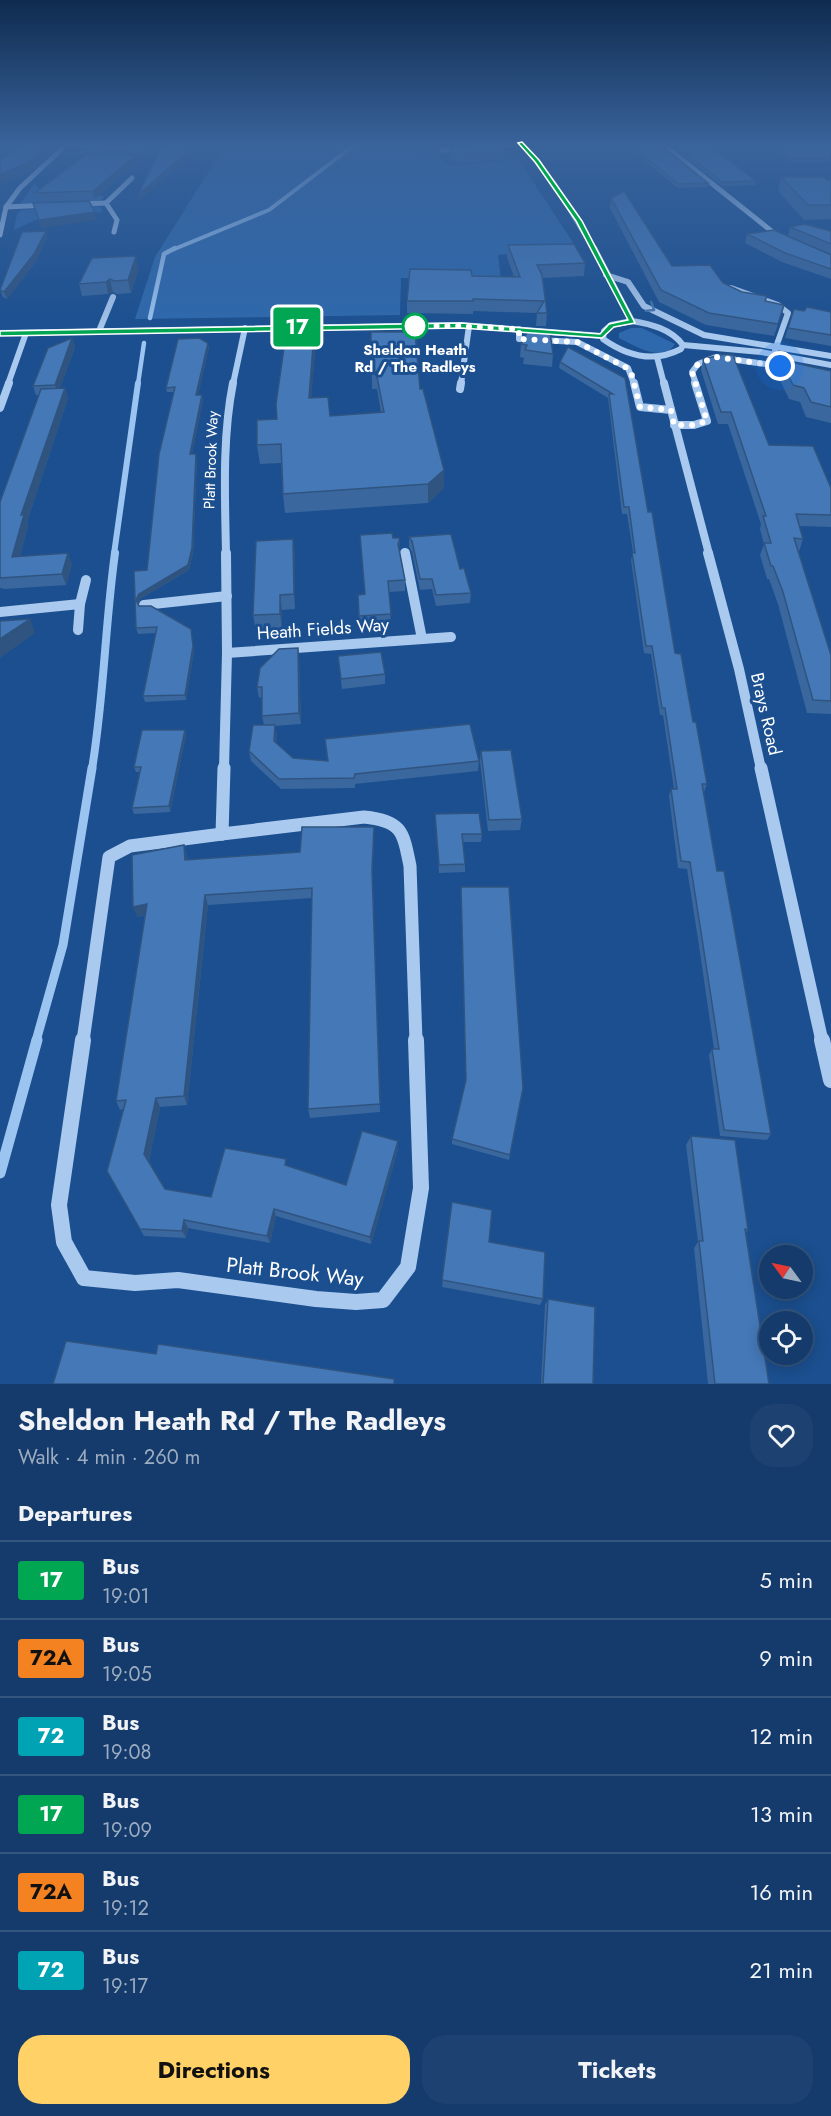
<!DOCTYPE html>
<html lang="en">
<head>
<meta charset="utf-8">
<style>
  :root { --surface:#143b6b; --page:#1d4271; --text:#f1f3f6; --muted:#9dadc1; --line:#33557e; --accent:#ffd166 }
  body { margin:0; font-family:Jost,sans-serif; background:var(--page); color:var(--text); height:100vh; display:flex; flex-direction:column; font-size:22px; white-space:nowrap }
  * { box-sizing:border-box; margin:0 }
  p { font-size:20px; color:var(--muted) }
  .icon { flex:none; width:33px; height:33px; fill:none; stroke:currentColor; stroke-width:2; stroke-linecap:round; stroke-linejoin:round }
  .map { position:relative; height:1384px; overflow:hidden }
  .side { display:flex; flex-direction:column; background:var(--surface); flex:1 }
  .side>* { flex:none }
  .badge { padding:0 12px; border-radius:4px; font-size:21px; line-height:39px }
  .needle { width:39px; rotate:303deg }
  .fabs { position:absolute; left:759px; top:1245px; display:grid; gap:12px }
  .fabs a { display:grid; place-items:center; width:54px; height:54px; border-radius:50%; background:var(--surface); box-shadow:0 3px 15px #0003,0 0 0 2px var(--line); font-size:30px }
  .you { position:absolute; width:30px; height:30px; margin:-15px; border:4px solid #fff; border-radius:50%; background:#1a73e8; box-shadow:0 0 0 9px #1a73e833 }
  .map>.badge { position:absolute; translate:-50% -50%; box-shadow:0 0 0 3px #fff }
  h2 { padding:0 18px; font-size:22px; line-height:54px }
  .round { display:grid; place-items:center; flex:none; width:63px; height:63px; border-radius:24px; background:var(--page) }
  .summary { display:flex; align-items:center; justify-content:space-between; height:102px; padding:0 18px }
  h1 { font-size:28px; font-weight:700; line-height:45px }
  .cta { display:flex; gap:12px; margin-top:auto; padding:12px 18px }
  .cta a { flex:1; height:69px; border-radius:24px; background:var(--accent); color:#111; font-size:24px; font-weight:700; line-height:69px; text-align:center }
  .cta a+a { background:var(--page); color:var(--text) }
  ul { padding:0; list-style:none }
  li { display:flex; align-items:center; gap:18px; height:78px; padding:0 18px; border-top:2px solid var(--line) }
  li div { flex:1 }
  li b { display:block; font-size:22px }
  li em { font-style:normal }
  li .badge { min-width:66px; font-weight:700; text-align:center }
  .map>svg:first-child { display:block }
  .green { fill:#2e69ad }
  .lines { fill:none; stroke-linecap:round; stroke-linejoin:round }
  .stream-far5 { stroke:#9cc4f0; stroke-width:4 }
  .stream-far4 { stroke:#9cc4f0; stroke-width:4.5 }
  .stream-far3 { stroke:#9cc4f0; stroke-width:6 }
  .stream-far2 { stroke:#9cc4f0; stroke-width:8 }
  .stream-far1 { stroke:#9cc4f0; stroke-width:9 }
  .stream { stroke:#9cc4f0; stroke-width:11 }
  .minor-far5 { stroke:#a9c9ee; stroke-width:5 }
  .minor-far4 { stroke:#a9c9ee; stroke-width:6 }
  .minor-far3 { stroke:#a9c9ee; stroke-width:8 }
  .minor-far2 { stroke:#a9c9ee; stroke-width:10 }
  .minor-far1 { stroke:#a9c9ee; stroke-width:13 }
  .minor { stroke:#a9c9ee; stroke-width:16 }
  .wall { fill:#3a679d }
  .shaded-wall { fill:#305480 }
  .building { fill:#4478b7; stroke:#305480; stroke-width:1.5 }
  .oneway { stroke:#4674ac }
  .line { fill:#00a651; stroke:#fff; stroke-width:1.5 }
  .walk { stroke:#fff; stroke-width:6; stroke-dasharray:0 10.8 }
  .stop-dot { fill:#fff; stroke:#00a651; stroke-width:3 }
  .labels { text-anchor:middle; stroke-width:6; stroke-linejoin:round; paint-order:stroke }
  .far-stop-label { font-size:15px; font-weight:bold; fill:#fff; stroke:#1b4f8f }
  .far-street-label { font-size:15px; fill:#fff; stroke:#1b4f8f }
  .street-label { font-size:18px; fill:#fff; stroke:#1b4f8f }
  .near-street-label { font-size:21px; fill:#fff; stroke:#1b4f8f }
</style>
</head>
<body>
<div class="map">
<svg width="831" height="1384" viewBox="0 0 831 1384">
  <rect width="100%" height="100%" fill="#1b4f8f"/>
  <g class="green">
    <polygon points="160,143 147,156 67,154 90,148 129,148"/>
    <polygon points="230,143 407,143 415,153 436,153 447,165 519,160 576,247 498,255 501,280 401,278 400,315 135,319 155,257 219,155"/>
    <polygon points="34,184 45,193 104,196 101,200 92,202 21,203"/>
    <polygon points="95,206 100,207 103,212 35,220 14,230 17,214 21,210"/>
    <path d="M631 328H642L675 344C663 364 633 345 619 338V333Z"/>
  </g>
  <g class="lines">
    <polyline class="stream-far5" points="172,250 269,210 357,143"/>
    <g class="stream-far4">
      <polyline points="150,318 164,254 175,248"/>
      <polyline points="138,384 144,343"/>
    </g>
    <polyline class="stream-far3" points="114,554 138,383"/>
    <path class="stream-far2" d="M92 769C104 697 105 625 115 553"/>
    <polyline class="stream-far1" points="36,1041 63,945 92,768"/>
    <polyline class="stream" points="0,1173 37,1040"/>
    <g class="minor-far5">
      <polyline points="15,143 121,146 146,143"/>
      <polyline points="520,143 554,183 594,250"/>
      <polyline points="661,143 779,237"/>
      <polyline points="825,143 831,148"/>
      <polyline points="487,147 522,144"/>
      <polyline points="442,150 462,149"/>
      <polyline points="78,204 106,203"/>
      <polyline points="6,207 48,205"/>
      <polyline points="114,232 117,220 106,203 132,178"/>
      <polyline points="0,235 6,207 20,188 66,145"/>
    </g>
    <g class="minor-far4">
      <polyline points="594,248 632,321"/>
      <polyline points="606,275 628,282 644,306 704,335 831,356"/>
      <polyline points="731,288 778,305 788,313 775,350"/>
      <path d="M632 321C651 324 671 329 683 345L681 349C654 363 627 356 603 339L604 331 611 325Z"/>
      <polyline points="519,329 519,339 577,342 628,368 634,384"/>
      <polyline points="99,331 113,297"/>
      <polyline points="0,333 461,325 602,336"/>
      <polyline points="683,345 761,352 831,365"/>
      <polyline points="657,357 664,384"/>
      <polyline points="8,384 26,333"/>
      <polyline points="233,384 245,328"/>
      <polyline points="461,384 469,326"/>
      <polyline points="696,384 692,372 698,364 716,357 793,368"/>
    </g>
    <g class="minor-far3">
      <polyline points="634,383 640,407 671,410"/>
      <polyline points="664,383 709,554"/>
      <polyline points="460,389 461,383"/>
      <polyline points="0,408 9,383"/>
      <polyline points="674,425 694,425 707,421 695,383"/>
      <path d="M226 554C225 498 222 438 233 383"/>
    </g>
    <g class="minor-far2">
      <polyline points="405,553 422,639"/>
      <polyline points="708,553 739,669 761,769"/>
      <polyline points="144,605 227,596"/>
      <polyline points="0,612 80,604"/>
      <polyline points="78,630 80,604 86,580"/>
      <polyline points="227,653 451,637"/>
      <polyline points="224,769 227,653 226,553"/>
    </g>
    <g class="minor-far1">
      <polyline points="761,768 822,1041"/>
      <polyline points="222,834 224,768"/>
      <path d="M222 834 364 817C402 821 403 831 410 866L416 1041"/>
      <polyline points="83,1041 109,857 130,846 222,834"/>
    </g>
    <g class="minor">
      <polyline points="83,1040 59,1205 64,1242 84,1278 135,1283 178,1280 316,1299 356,1302 383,1300 408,1267 421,1188 416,1040"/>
      <polyline points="822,1040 831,1080"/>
    </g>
  </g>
  <g class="wall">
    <polygon points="0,143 53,143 55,149 29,173 10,153 0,152"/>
    <polygon points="624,143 658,143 708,183 707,187 678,188"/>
    <polygon points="668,143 707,143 756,181 755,185 722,186"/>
    <polygon points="769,143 822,143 831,149 831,162 789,162"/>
    <polygon points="449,147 506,152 505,159 455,163 449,154"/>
    <polygon points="138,162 94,199 38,201 35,193"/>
    <polygon points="781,177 831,180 831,219 804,220 778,191"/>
    <polygon points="611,198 672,266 723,283 742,292 781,316 774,336 706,325 659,302 610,208"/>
    <polygon points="790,227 831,231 831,254 788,236"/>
    <polygon points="747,234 831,255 831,279 782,262 745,243"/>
    <polygon points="47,237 36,261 7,299 3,297 0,290"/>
    <polygon points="508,245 585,263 584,276 542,278 547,313 546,326 536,326 537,313 473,311 473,314 407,313 407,301 472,276 514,277 507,257"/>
    <polygon points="139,268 131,293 117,294 113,292 108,294 82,296 79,284"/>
    <polygon points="804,311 831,312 831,346 785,338 788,328"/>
    <polygon points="371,332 420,389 444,488 428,503 285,513 283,494 281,463 260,464 257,445 277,419 315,350 311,398 330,416 381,412 377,389 372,389"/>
    <polygon points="550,332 553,354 552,367 523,364 524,358 520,357 521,344"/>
    <polygon points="72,338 75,347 60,388 65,388 68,398 27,522 28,526 20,556 72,564 66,585 5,589 0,588 0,502 39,395 36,395 33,386"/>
    <polygon points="209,347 198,395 202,395 203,400 192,454 197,459 193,553 189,570 140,599 138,604 139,606 191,629 194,651 186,700 145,702 143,696 156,633 138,634 136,628 134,571 147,570 174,392 167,392 166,388"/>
    <polygon points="703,359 769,445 831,488 831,527 800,526 803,539 799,552 798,552 831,655 831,714 807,713 778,604 769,579 767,579 760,555 764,544 760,529 761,524 728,424 718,424 701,370"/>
    <polygon points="781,360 831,371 831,423 806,417 800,402 789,399 777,374"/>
    <polygon points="560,362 625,378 648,512 675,653 707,784 704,792 717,871 771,1134 767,1140 720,1136 709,1055 712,1049 714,1049 698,939 687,869 678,868 669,796 671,789 674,789 663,715 660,715 651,654 644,653 631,560 633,552 627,514 622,514 608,398 559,368"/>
    <polygon points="409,537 460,569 471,593 470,603 436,606 432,589 420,590 412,552 409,547"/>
    <polygon points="393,538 400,538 399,551 405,580 405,591 389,592 391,625 359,626 358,595 365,594"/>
    <polygon points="295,554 295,609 282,610 282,629 256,631 253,615"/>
    <polygon points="338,656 385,674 385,684 342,689"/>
    <polygon points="299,658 301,724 275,726 277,736 276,743 293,758 327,761 325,739 479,761 478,771 355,784 355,788 281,789 251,761 249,751 264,725 262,716 262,697 259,698 257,687"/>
    <polygon points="185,730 186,735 170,812 134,814 132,808 140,772 136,772 134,767"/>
    <polygon points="481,751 522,819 520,830 488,831 480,761"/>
    <polygon points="435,814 482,834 481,842 463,842 465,864 465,872 439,873"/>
    <polygon points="374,837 372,880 380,1112 310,1118 308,1109 312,898 208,905 187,1105 160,1107 149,1161 165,1189 211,1197 288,1166 346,1185 398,1149 371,1244 276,1216 270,1243 188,1228 186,1238 144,1236 140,1229 123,1109 120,1110 116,1101 145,915 137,917 184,845 188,860 300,852"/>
    <polygon points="461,887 523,1088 509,1160 452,1144 452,1139 466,1082"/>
    <polygon points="691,1136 748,1230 746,1233 769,1384 708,1384 694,1248 698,1242 686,1145"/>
    <polygon points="452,1202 543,1299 540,1305 442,1287"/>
    <polygon points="548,1299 593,1384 541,1384 545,1305"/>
  </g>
  <g class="shaded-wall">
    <polygon points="49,143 53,143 55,149 29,173 0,185 0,174"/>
    <polygon points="197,143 205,143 139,201 138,195"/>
    <polygon points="443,143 476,143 443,145"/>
    <polygon points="136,155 138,162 94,199 93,191"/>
    <polygon points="95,212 96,220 41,228 39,220"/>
    <polygon points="46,231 47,237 36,261 7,299 4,292"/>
    <polygon points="136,256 139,268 131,293 128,280"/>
    <polygon points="110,279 113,292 108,294 106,282"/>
    <polygon points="314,333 315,350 310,416 309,398"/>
    <polygon points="72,338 75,347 58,394 55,385"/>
    <polygon points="208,343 209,347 197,400 196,395"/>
    <polygon points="65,388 68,398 27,522 28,526 17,568 12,557 21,515"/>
    <polygon points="202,395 203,400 191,459 190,454"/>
    <polygon points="196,454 197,459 193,553 189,570 140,599 137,605 136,600 139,594"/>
    <polygon points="444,470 444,488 428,503 428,484"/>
    <polygon points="293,539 295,554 295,609 294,594"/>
    <polygon points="68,553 72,564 66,585 62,574"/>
    <polygon points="280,595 282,610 282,629 280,614"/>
    <polygon points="30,619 35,633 0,658 0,639"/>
    <polygon points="191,629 194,651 186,700 185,695"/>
    <polygon points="298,648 299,658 301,724 299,713"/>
    <polygon points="275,725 277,736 275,751 274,741"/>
    <polygon points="185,730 186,735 170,812 169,806"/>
    <polygon points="184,845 187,856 188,870 185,860"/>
    <polygon points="205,895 208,905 187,1105 184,1096"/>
    <polygon points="147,904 150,914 137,917 133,907"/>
    <polygon points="156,1098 160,1107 149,1161 144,1154"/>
    <polygon points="398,1141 398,1149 371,1244 370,1237"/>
    <polygon points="274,1209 276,1216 270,1243 267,1236"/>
    <polygon points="184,1220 188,1228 186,1238 182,1231"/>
  </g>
  <g class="building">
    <polygon points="0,143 49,143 27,163 0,174 0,160 22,144"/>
    <polygon points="169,143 197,143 138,195 160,150"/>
    <polygon points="629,143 658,143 708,183 678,184"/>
    <polygon points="673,143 707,143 756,181 722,182"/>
    <polygon points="774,143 822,143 831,149 831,158 789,158"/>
    <polygon points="498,144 506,152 455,155 449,147"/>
    <polygon points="88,153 136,155 93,191 35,193"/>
    <polygon points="781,177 824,177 827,180 831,180 831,205 808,205"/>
    <polygon points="624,191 672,266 710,265 723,283 742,292 767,296 765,301 784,305 778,324 709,313 661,290 611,198"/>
    <polygon points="89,201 95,212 39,220 33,203"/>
    <polygon points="804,224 831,231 831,244 790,227"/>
    <polygon points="774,230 831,255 831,269 785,253 747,234"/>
    <polygon points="46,231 34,254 4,292 0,290 22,232"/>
    <polygon points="574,244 585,263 537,265 542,275 547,313 537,313 544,301 473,299 473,301 407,301 410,269 471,270 472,276 520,277 508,245"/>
    <polygon points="136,256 128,280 114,281 110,279 106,282 79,284 92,258"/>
    <polygon points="807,307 831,312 831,335 788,328 794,309 804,311"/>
    <polygon points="528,331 550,332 553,354 525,350 527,345 521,344"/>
    <polygon points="371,332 415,332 420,389 423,389 444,470 428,484 283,494 281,444 257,445 257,420 277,419 276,404 286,334 314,333 309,398 328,397 330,416 384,412 376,372 371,372"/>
    <polygon points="72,338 55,385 33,386 48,348"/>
    <polygon points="199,338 208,343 196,395 202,395 190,454 196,454 192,548 188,565 139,594 136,600 139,606 151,606 191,629 193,646 185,695 143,696 157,627 136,628 134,571 147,570 159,454 175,387 166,388 178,339"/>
    <polygon points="568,347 625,378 648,512 652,512 675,653 681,654 693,722 696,722 707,784 702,784 717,871 724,871 771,1134 724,1130 712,1049 719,1049 701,932 690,862 681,861 671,789 677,789 665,708 662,708 652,646 646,646 632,552 635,553 629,507 624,507 609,394 613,394 560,362"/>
    <polygon points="725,354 733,355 769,445 813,446 831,488 831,515 796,514 803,539 794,538 831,655 831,701 813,700 783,592 773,566 771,566 764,543 771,543 763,516 766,516 731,412 721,412 703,359"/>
    <polygon points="781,360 831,371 831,407 811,402 804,388 793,385"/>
    <polygon points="65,388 21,515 24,515 12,557 68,553 62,574 0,578 0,502 41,389"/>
    <polygon points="392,533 393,538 400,538 398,544 405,580 388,581 391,614 359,616 358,595 365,594 360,535"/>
    <polygon points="451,534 460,569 464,568 471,593 436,595 432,579 420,579 412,541 409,537"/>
    <polygon points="293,539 294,594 280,595 280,614 253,615 256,541"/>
    <polygon points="30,619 0,639 0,621"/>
    <polygon points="298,648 299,713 262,716 262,687 257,687 260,668 279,649"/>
    <polygon points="381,652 385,674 341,679 338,656"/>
    <polygon points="470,724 479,761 355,774 354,778 279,779 249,751 253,725 275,725 274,741 293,758 328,761 325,739"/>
    <polygon points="142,730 185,730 169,806 132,808 141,767 134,767"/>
    <polygon points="511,750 522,819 489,820 481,751"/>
    <polygon points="479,813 482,834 462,834 465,864 439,865 435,814"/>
    <polygon points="302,827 374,827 372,870 380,1104 308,1109 312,888 205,895 184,1096 156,1098 144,1154 165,1189 211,1197 225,1148 286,1159 285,1165 346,1185 362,1131 398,1141 370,1237 274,1209 267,1236 184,1220 182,1231 140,1229 107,1171 126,1100 116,1101 147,904 133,907 132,855 184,845 185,860 300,852"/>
    <polygon points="461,887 509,887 523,1088 510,1155 452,1139 466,1080"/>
    <polygon points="691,1136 735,1140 748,1230 745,1229 769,1384 715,1384 699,1241 703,1241"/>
    <polygon points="452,1202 492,1210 489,1242 545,1252 543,1299 442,1280"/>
    <polygon points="548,1299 595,1307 593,1384 543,1384"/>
    <polygon points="66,1341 156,1354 158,1344 394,1379 394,1384 53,1384"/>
  </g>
  <defs><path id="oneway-chevron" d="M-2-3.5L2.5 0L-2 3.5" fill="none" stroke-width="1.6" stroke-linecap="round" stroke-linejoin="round" transform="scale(1.5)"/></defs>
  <use class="oneway" href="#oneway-chevron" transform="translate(651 308) rotate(32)"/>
  <linearGradient id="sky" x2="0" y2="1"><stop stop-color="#0f2b4f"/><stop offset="0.43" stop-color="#39639b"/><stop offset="1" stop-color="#39639b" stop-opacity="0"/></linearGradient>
  <rect width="831" height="336" fill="url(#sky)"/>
  <polygon class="line" points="522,142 539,160 582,221 635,323 614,327 602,338 461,328 0,336 0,331 461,323 600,334 609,324 628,320 576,221 535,162 518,143"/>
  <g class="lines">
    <polyline class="walk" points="415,326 461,326 519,329 519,339 577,342 627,368 631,372 640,407 671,410 674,425 694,425 707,421 692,372 698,364 716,357 780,366"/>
  </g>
  <circle class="stop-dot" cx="415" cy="326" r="12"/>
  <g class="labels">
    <g class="far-stop-label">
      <text x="415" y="355">Sheldon Heath<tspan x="415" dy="17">Rd / The Radleys</tspan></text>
    </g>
    <g class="far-street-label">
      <text transform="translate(211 460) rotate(-88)" y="5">Platt Brook Way</text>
    </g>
    <g class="street-label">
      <text transform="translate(323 629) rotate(-4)" y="6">Heath Fields Way</text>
      <text transform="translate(766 714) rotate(77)" y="6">Brays Road</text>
    </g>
    <g class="near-street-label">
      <text transform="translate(295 1272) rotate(6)" y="7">Platt Brook Way</text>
    </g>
  </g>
</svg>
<div class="fabs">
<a><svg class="needle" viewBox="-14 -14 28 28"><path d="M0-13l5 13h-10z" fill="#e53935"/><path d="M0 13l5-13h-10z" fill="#9dadc1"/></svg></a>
<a><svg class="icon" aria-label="locate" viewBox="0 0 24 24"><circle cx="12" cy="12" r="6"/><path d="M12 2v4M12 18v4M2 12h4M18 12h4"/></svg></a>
</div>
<div class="you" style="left:780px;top:366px"></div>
<b class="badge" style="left:297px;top:327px;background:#00a651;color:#fff">17</b>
</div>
<section class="side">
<div class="summary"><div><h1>Sheldon Heath Rd / The Radleys</h1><p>Walk · 4 min · 260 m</p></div><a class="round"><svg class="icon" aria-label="heart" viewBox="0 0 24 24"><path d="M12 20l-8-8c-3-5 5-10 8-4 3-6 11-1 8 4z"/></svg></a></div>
<h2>Departures</h2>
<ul>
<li><span class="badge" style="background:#00a651;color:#fff">17</span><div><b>Bus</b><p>19:01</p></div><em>5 min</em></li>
<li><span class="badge" style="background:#f58220;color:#111">72A</span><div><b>Bus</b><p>19:05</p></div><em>9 min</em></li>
<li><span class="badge" style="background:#00a3b4;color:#fff">72</span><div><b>Bus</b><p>19:08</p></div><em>12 min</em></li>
<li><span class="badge" style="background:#00a651;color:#fff">17</span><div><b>Bus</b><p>19:09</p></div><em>13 min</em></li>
<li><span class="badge" style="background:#f58220;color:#111">72A</span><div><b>Bus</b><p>19:12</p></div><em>16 min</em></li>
<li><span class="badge" style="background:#00a3b4;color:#fff">72</span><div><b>Bus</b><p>19:17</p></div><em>21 min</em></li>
</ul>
<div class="cta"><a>Directions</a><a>Tickets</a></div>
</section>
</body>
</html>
